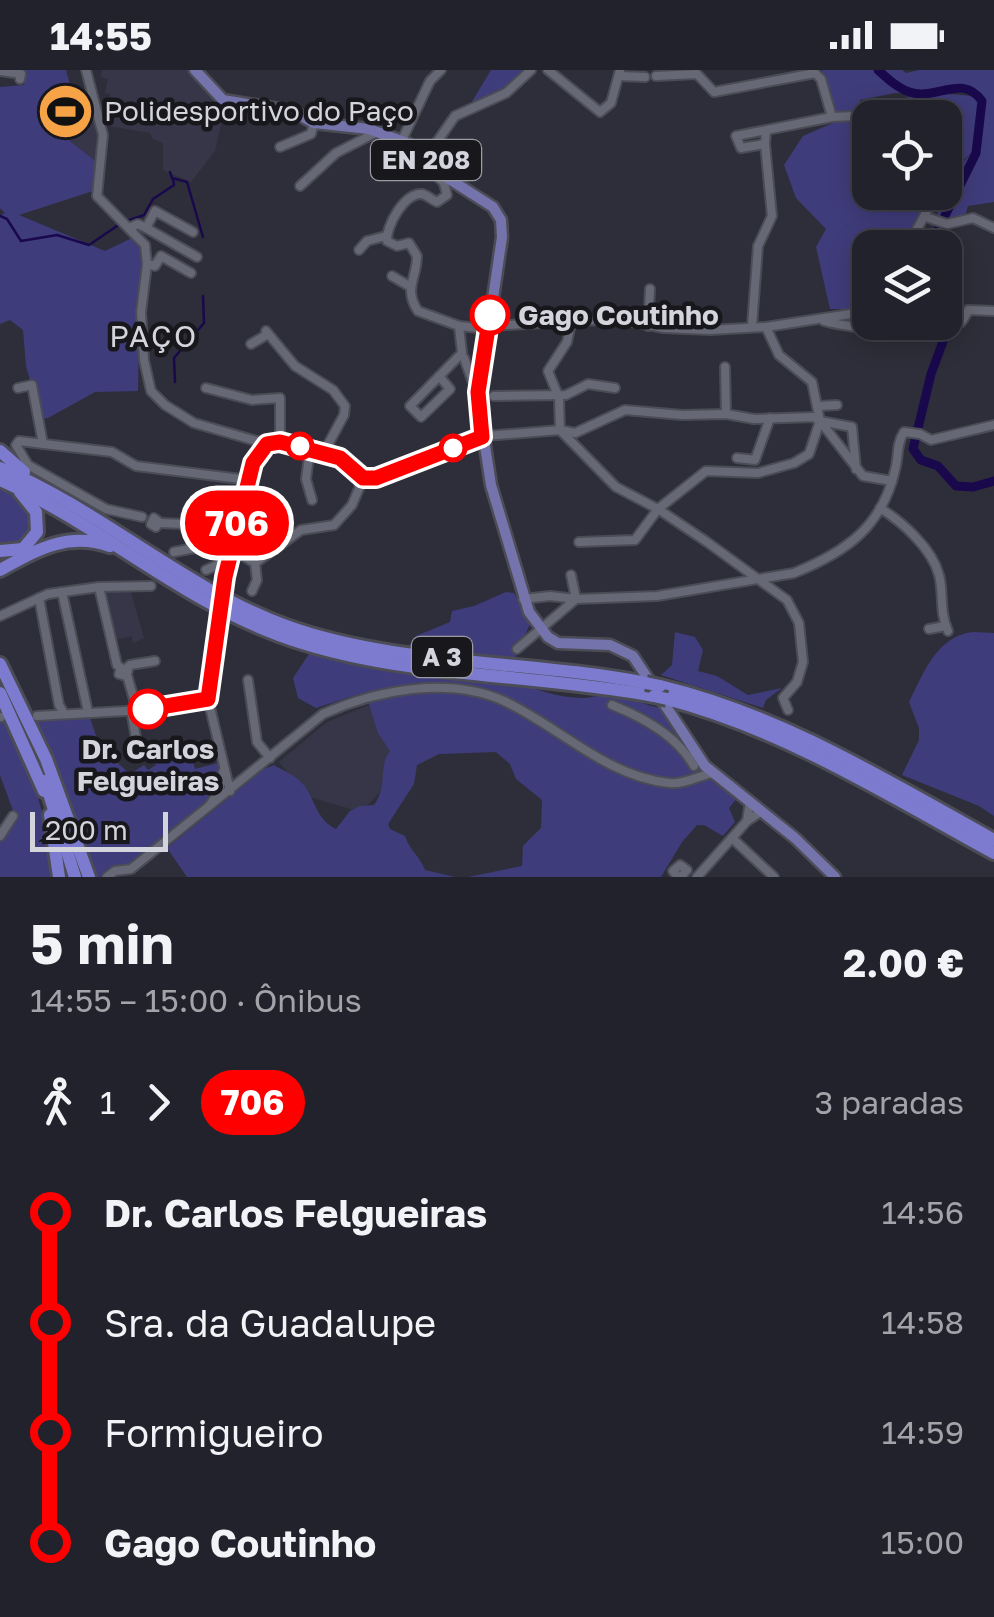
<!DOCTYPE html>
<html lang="pt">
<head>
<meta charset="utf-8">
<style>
  :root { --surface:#22222c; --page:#2e2f38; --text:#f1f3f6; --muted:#a2a4a9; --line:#3f3f48 }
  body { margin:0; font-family:"Golos Text",sans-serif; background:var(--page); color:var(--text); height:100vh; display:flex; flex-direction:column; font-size:38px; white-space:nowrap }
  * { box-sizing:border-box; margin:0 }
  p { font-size:32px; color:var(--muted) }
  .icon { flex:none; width:55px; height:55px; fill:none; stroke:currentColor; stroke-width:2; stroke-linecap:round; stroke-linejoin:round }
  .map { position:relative; height:807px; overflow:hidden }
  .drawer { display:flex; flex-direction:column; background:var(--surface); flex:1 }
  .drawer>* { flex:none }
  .badge { padding:0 20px; border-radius:32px; font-size:35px; line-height:65px }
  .buttons { position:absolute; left:852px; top:30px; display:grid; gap:20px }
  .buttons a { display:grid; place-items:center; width:110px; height:110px; border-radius:20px; background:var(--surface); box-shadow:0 5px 25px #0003,0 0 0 2px var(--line); font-size:50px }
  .scale { position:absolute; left:30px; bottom:25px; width:138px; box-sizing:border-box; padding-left:10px; border:5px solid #d4d4dc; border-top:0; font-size:28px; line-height:35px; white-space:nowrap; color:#d4d4dc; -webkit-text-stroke:8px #17171c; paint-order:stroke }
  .map>.badge { position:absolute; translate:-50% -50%; box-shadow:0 0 0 5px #fff }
  .legs { display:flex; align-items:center; gap:15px; height:110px; padding:0 30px; font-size:32px }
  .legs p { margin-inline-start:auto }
  .summary { display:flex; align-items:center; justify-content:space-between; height:170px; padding:0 30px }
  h1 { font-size:55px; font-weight:700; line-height:75px }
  ul { padding:0 30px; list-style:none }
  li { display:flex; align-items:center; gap:35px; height:110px; font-size:38px }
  li i { display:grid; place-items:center; width:15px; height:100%; margin:0 12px; background:currentColor }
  li i::after { content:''; width:25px; height:25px; margin:-12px; border:8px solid; border-radius:50%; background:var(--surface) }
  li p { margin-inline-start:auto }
  li:first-child i { background:linear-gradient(#0000 50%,currentColor 0) }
  li:last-child i { background:linear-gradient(currentColor 50%,#0000 0) }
  .status { display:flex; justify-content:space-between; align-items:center; height:70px; padding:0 50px; background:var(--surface); direction:ltr }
  .status svg { height:28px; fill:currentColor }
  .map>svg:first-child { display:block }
  .built { fill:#363648 }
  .green { fill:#3f3c7b }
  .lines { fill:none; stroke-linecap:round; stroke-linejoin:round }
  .stream { stroke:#19094c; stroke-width:2.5 }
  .river { stroke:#19094c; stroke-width:9 }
  .minor-casing { stroke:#4b4c55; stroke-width:12 }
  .major-casing { stroke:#4b4c55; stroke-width:15 }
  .highway-casing { stroke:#4b4c55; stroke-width:18 }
  .minor { stroke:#676875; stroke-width:8 }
  .major { stroke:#7473ab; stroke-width:10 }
  .highway { stroke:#7d7bcf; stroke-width:12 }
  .minor-bridge-casing { stroke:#4b4c55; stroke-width:12; stroke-linecap:butt }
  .highway-bridge-casing { stroke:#4b4c55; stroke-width:18; stroke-linecap:butt }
  .minor-bridge { stroke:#676875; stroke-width:8 }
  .highway-bridge { stroke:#7d7bcf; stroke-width:12 }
  .line-1-casing { stroke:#fff; stroke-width:22 }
  .line-1 { stroke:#f00; stroke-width:15 }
  .stop-1-dot { fill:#fff; stroke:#f00; stroke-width:5 }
  .labels { text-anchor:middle; stroke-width:9; stroke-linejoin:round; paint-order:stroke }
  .shield { fill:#17171c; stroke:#9b9ba2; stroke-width:2.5 }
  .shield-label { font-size:25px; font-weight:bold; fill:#d4d4dc }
  .poi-label { font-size:28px; fill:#d4d4dc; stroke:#17171c; text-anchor:start }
  .stop-label { font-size:28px; font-weight:bold; fill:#d4d4dc; stroke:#17171c; text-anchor:start }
  .neighbourhood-label { font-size:30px; letter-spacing:2.5px; fill:#d4d4dc; stroke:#17171c }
</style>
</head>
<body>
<div class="status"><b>14:55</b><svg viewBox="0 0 49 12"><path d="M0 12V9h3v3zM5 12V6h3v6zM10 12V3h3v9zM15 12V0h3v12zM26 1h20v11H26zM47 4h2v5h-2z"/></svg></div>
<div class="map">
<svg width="994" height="807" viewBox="0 0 994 807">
  <rect width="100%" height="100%" fill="#2e2e3a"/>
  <g class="built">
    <polygon points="102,0 188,0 217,32 225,35 215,81 191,112 163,100 163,73 153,69 150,63 108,56 109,46 106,44 110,24 105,23 108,9 101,7"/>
    <polygon points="91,40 101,66 98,93 66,68 60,50"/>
    <polygon points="130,519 144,568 133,573 132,566 114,570 104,526 108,520"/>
    <polygon points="374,633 421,678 361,742 306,726 279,692 327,652"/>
  </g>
  <g class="green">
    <polygon points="17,0 66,0 74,29 92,31 89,33 91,40 60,50 66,68 98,93 93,121 19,145 105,181 130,169 137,170 145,191 140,212 138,321 95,322 48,348 41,349 26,296 23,260 10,250 0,254 0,146 5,143 0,138 0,17 24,15 25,2"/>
    <polygon points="491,0 529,0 514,16 470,35"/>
    <path d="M822 0H902L906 3 919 0H994V132L968 136 964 149 947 153 938 148C936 134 944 118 946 103L960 96 971 83 958 95 945 98V48L869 47 868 37C892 27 949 20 974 27L971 23H895L860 30 862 45H836Z"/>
    <polygon points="840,50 870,58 870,122 927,123 922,144 904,177 870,178 870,229 862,239 830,239 816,177 826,159 796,128 784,95 803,66"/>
    <path d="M0 419 15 426 32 445C35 467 20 477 0 475Z"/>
    <polygon points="506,522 514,523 531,552 515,588 408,577 416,566 450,552 452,541 474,536"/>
    <polygon points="675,562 695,567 703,580 698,601 717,606 748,625 782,618 766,630 763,638 661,605 672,595"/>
    <path d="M973 562 994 563V746L979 736 902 705 919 670V658L909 632C924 602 937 566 973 562Z"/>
    <path d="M311 581 512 610C535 619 558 628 583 628 593 628 604 623 615 625 631 627 645 636 662 638L689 691 737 728 729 738 735 752 723 766 704 755H697L682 772 661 807H468L522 796 523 776 541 758 542 730 516 709 510 694 496 682 439 684 417 695 414 714 388 754 390 759 405 766C410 781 420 786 425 800L455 807H187L167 778 264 699 274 695C283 701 294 704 302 713 316 729 315 749 336 759L350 741 360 736 374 735C389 714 377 700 390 681L378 663 367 628 359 624 316 638 298 628 293 608Z"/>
    <path d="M90 648 102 683 110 686 130 704 144 695 148 700 156 695 154 690 187 670 195 699 218 693C224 731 185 749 160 770 152 777 146 785 137 791 125 797 111 795 103 807H96L73 740 35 649Z"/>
    <path d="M0 650H7C34 709 46 742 53 807H0V769L15 746 0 705Z"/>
  </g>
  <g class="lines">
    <g class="stream">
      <polyline points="170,102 172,108 187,112 203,167"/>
      <polyline points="0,146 7,149 21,171 57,165 89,175 120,154"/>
      <polyline points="127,151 144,145 153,129 174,115 173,109"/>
      <polyline points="175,312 174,288 204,253 203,226"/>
    </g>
    <g class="river">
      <path d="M878 0C890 11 904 24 921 24 944 24 965 7 982 31L976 83 929 178"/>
      <polyline points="937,252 945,266 931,304 913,379 921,390 938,396 956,416 973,417 994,411"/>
    </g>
    <defs>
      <g id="minor">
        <polyline points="86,0 103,65 97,126 145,175 147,194 141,242 144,290 151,321 165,335 194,353 267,374"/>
        <polyline points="548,0 600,42 611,33 620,0"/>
        <polyline points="0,1 21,4 20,9"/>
        <polyline points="619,6 645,7"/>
        <polyline points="656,6 697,4 714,22 815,3 821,9 832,47"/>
        <polyline points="766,60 765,74 741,78 736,66 832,47 856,46 870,52"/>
        <polyline points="402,70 430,11 441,0"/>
        <polyline points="280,77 311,64 314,53"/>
        <polyline points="425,89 455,46 506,23 531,0"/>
        <path d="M432 101 444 113 447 125 437 132C432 130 427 125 422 124 404 123 386 156 387 171L397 176 409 173 417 186C417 208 403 219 418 241L459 256 488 259"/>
        <polyline points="300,116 336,83 377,62"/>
        <polyline points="926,147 947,154 973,148 994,158"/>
        <polyline points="129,158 138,154 146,158 197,187"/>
        <polyline points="146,158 155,141 193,162"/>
        <polyline points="907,178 937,122"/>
        <polyline points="359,180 367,171 386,166"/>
        <polyline points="147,194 155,196 161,186 191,203"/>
        <polyline points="392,206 409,216"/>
        <path d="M824 251C848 258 941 269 960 253 963 251 967 243 968 240L994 241"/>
        <polyline points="459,256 462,283"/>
        <polyline points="488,256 617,249 664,258 710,260 766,257 870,241"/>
        <polyline points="648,256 650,219"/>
        <polyline points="752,256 758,176 772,146 765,74"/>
        <polyline points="266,261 295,296 333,320 345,336 344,345 324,382"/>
        <polyline points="251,274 268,264"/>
        <polyline points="464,288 472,310 478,317"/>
        <polyline points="725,297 726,344"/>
        <polyline points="439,306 450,319 421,347 410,336 459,286"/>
        <polyline points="18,318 32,315 43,374"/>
        <polyline points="206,318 252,330 280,328 280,371"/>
        <polyline points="494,326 566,325 588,314 615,318"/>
        <polyline points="819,336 837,335"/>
        <polyline points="820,351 852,357 856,399"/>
        <polyline points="560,360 616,417 658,439 707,472 787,530 799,553 803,592 797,612 783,628 788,640"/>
        <polyline points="560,360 559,328 548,301 567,272 571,253"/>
        <polyline points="310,379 306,409 312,430"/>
        <polyline points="737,388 755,390 770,348"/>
        <path d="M880 438C902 452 932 478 939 505 944 524 939 541 948 561"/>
        <polyline points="142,447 106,439 28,395 16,375 19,371 112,382 136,396 249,410"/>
        <polygon points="154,448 159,452 156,457 151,454"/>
        <polyline points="159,453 211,455 238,449"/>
        <polyline points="579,472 635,470 658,439 706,401 758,403 794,393 809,384 820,351 812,312 779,285 766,257"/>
        <polyline points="232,479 255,493 301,460 334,455 352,435 363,409"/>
        <polyline points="174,482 205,476 211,455"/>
        <polyline points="206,500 229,490"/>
        <polyline points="225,507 253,393 267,374 280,371 340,388 363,409 376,408 485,366 560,360 575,363 625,340 682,345 726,344 754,349 813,347 820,351 863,406 892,411"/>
        <polyline points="99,517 117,595 121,598"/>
        <polyline points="252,521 257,510 255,493"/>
        <polyline points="62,522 88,642"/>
        <polyline points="39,528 59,635 63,642"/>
        <polyline points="523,529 550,526 576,529 571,505"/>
        <polyline points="0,546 48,524 99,517 151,516"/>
        <polyline points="218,558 208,629 230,721"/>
        <polyline points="929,559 946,556"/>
        <path d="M517 579 576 529 657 526 794 503C846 482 882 457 895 400 899 387 896 374 904 362L920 364 931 370 994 355"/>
        <polygon points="121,598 128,600 126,606 119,604"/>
        <polyline points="127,598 130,595 155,591"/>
        <polyline points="127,605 137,640"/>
        <polyline points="248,610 257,672 270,688"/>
        <path d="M612 635C642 647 678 667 694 696"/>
        <polyline points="131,640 136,668"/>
        <polyline points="37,646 144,640 208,629"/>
        <polyline points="0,647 1,647"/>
        <polyline points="750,731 747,751 762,741"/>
        <polyline points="210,735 219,721 223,702"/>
        <polyline points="0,766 13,746"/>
        <polyline points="733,769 774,807"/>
        <path d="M107 807 115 801 131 799 323 644C376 620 449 606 504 631 560 657 605 706 669 713 684 715 699 705 714 703"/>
        <polyline points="678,807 673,801 680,795 687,800 681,807"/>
        <polyline points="697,807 747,751"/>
      </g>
      <polyline id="major" points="195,0 223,30 292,41 314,53 369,59 407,73 446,107 493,137 501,150 502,167 478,330 491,415 529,542 548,567 558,573 610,575 633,586 705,696 795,768 835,807"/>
      <g id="highway">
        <polyline points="0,381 24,402"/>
        <path d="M0 398C101 440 183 518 286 556 396 596 530 590 646 613"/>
        <path d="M0 410C97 453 178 528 279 565 394 608 532 603 654 626"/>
        <polyline points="0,481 23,479 37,462 36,442 20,422"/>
        <path d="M0 500C36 480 68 461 110 476"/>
        <polyline points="0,594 46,689 89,807"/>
        <path d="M660 616C781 645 886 710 994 770"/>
        <polyline points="0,623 44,721"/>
        <path d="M667 629C785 660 888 725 994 783"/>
        <polyline points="45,711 75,807"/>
        <polyline points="50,745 59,807"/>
      </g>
    </defs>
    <use href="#minor" class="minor-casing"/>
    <use href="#major" class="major-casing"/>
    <use href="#highway" class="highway-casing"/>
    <use href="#minor" class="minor"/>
    <use href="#major" class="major"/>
    <use href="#highway" class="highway"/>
    <defs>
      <polyline id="minor-bridge" points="218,558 225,507"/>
      <g id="highway-bridge">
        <polyline points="646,613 660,616"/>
        <polyline points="654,626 667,629"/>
      </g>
    </defs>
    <use href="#minor-bridge" class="minor-bridge-casing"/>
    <use href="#highway-bridge" class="highway-bridge-casing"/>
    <use href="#minor-bridge" class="minor-bridge"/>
    <use href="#highway-bridge" class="highway-bridge"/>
  </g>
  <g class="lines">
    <defs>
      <polyline id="line-1" points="148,639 208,629 225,507 253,393 267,374 280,372 340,388 363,408 376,408 482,367 478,322 490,245"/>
    </defs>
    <use href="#line-1" class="line-1-casing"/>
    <use href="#line-1" class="line-1"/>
  </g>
  <defs>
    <symbol id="stadium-disc" viewBox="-11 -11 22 22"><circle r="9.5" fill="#f6a247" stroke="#17171c"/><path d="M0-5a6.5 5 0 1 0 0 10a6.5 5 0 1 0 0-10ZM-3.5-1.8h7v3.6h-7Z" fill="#111"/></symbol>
  </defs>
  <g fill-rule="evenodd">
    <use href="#stadium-disc" x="34" y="10" width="63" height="63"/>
  </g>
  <g class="stop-1-dot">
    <circle cx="490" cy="245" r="18"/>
    <circle cx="300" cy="376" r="12"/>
    <circle cx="453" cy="378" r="12"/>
    <circle cx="148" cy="639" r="18"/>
  </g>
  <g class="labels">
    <g class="shield">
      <rect x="371" y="70" width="110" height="40" rx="8"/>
      <rect x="412" y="567" width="60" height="40" rx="8"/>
    </g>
    <g class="shield-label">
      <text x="426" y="99">EN 208</text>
      <text x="442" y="596">A 3</text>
    </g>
    <g class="poi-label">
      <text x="104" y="51">Polidesportivo do Paço</text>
    </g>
    <g class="stop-label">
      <text x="518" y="255">Gago Coutinho</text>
      <text x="148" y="689" text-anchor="middle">Dr. Carlos<tspan x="148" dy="32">Felgueiras</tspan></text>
    </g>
    <g class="neighbourhood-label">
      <text x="154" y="277">PAÇO</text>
    </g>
  </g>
</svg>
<div class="buttons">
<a><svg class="icon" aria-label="locate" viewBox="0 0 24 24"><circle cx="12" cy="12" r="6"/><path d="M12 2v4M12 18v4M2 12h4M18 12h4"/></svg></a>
<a><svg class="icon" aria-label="layers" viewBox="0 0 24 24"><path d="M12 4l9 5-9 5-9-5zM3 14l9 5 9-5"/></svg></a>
</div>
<div class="scale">200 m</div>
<b class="badge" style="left:237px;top:453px;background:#f00;color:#fff">706</b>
</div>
<section class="drawer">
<div class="summary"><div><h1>5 min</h1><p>14:55 – 15:00 · Ônibus</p></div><b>2.00 €</b></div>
<div class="legs"><svg class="icon" aria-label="walk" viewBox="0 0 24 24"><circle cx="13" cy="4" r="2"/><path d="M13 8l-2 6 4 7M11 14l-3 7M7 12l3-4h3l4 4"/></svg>1<svg class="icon" aria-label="forward" viewBox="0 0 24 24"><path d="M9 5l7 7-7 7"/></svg><b class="badge" style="background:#f00;color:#fff">706</b><p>3 paradas</p></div>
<ul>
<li><i style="color:#f00"></i><b>Dr. Carlos Felgueiras</b><p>14:56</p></li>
<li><i style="color:#f00"></i><span>Sra. da Guadalupe</span><p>14:58</p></li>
<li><i style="color:#f00"></i><span>Formigueiro</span><p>14:59</p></li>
<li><i style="color:#f00"></i><b>Gago Coutinho</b><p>15:00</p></li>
</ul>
</section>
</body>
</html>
